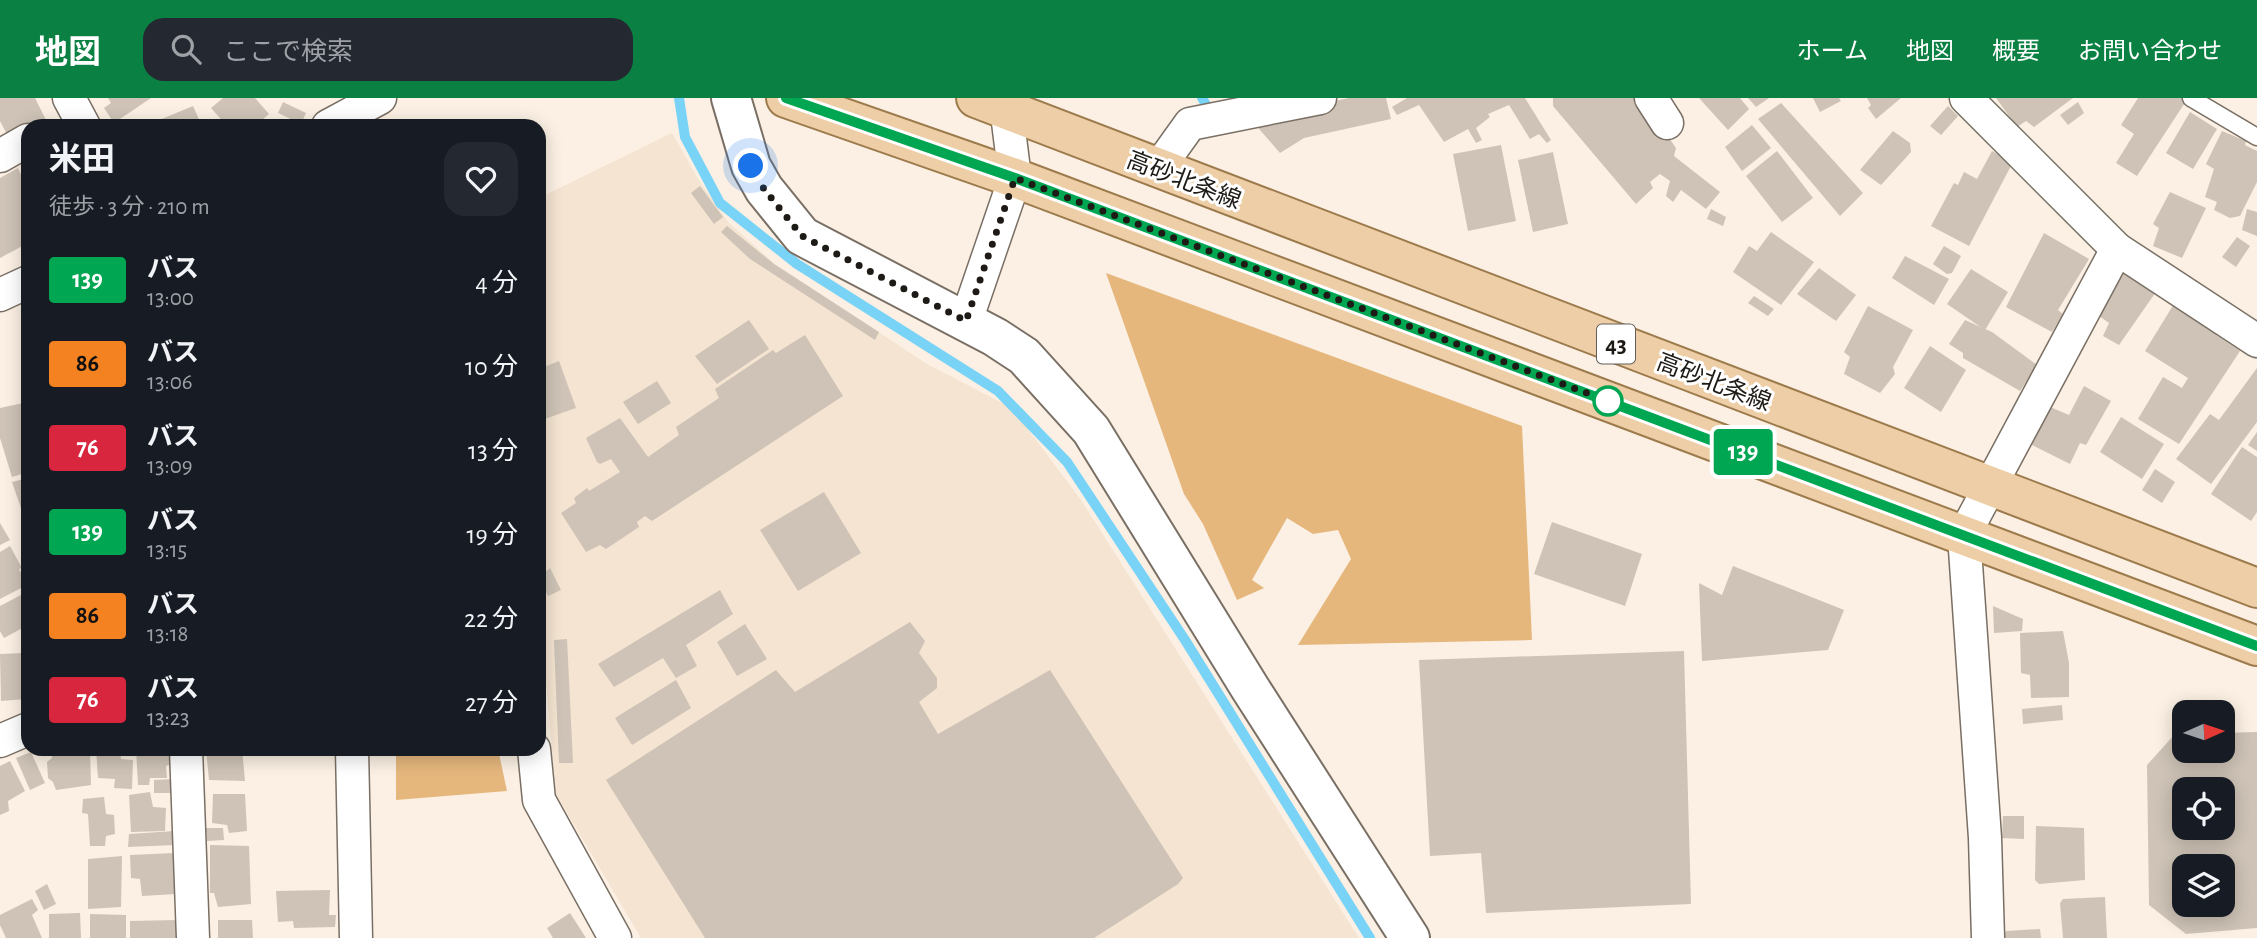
<!DOCTYPE html>
<html lang="ja">
<head>
<meta charset="utf-8">
<style>
  :root { --surface:#171b24; --page:#242831; --text:#f1f3f6; --muted:#9ea1a6; --accent:#0b8043 }
  body { margin:0; font-family:"Alegreya Sans","Noto Sans JP",sans-serif; background:var(--page); color:var(--text); height:100vh; display:flex; flex-direction:column; font-size:26px; white-space:nowrap }
  * { box-sizing:border-box; margin:0 }
  p { font-size:23px; color:var(--muted) }
  .icon { flex:none; width:38px; height:38px; fill:none; stroke:currentColor; stroke-width:2; stroke-linecap:round; stroke-linejoin:round }
  .map { position:relative; flex:1; overflow:hidden }
  .side { position:absolute; left:21px; top:21px; width:525px; height:637px; display:flex; flex-direction:column; background:var(--surface); border-radius:21px; box-shadow:0 4px 18px #0003 }
  .side>* { flex:none }
  .badge { padding:0 14px; border-radius:5px; font-size:24px; line-height:46px }
  .needle { width:46px; rotate:87deg }
  .controls { position:absolute; left:2172px; top:602px; display:grid; gap:14px }
  .controls a { display:grid; place-items:center; width:63px; height:63px; border-radius:14px; background:var(--surface); box-shadow:0 4px 18px #0003; font-size:35px }
  .you { position:absolute; width:35px; height:35px; margin:-18px; border:5px solid #fff; border-radius:50%; background:#1a73e8; box-shadow:0 0 0 10px #1a73e833 }
  .map>.badge { position:absolute; translate:-50% -50%; box-shadow:0 0 0 4px #fff }
  .round { display:grid; place-items:center; flex:none; width:74px; height:74px; border-radius:21px; background:var(--page) }
  .headline { display:flex; align-items:center; justify-content:space-between; height:119px; padding:0 28px }
  h1 { font-size:33px; font-weight:700; line-height:52px }
  ul { padding:0; list-style:none }
  li { display:flex; align-items:center; gap:21px; height:84px; padding:0 28px }
  li div { flex:1 }
  li b { display:block; font-size:26px }
  li em { font-style:normal }
  li .badge { min-width:77px; font-weight:700; text-align:center }
  header { display:flex; align-items:center; gap:42px; box-sizing:border-box; height:98px; padding:0 35px; background:var(--accent); color:#fff }
  header strong { font-size:33px }
  nav { display:flex; gap:38px; margin-inline-start:auto; font-size:24px }
  .search { width:490px; height:63px; background:var(--page); display:flex; align-items:center; gap:18px; box-sizing:border-box; padding:0 24px; border-radius:21px; color:var(--muted); font-size:26px }
  .map>svg:first-child { display:block }
  .built { fill:#f4e4d1 }
  .green { fill:#e6b77d }
  .lines { fill:none; stroke-linecap:round; stroke-linejoin:round }
  .stream { stroke:#79d3f7; stroke-width:10 }
  .building { fill:#cec3b6; fill-rule:evenodd }
  .lane-casing { stroke:#796f64; stroke-width:19 }
  .street-casing { stroke:#796f64; stroke-width:35 }
  .secondary-casing { stroke:#796f64; stroke-width:42 }
  .primary-casing { stroke:#9d7a4c; stroke-width:42 }
  .lane { stroke:#fff; stroke-width:16 }
  .street { stroke:#fff; stroke-width:32 }
  .secondary { stroke:#fff; stroke-width:38 }
  .primary { stroke:#edcea6; stroke-width:38 }
  .line-casing { stroke:#fff; stroke-width:16 }
  .line { stroke:#00a651; stroke-width:10 }
  .walk { stroke:#1e1a15; stroke-width:7; stroke-dasharray:0 12.6 }
  .stop-dot { fill:#fff; stroke:#00a651; stroke-width:3.5 }
  .labels { text-anchor:middle; stroke-width:6; stroke-linejoin:round; paint-order:stroke }
  .shield { fill:#fff; stroke:#625f5b; stroke-width:2 }
  .shield-label { font-size:23px; font-weight:bold; fill:#1e1a15 }
  .street-label { font-size:24px; fill:#1e1a15; stroke:#fff }
</style>
</head>
<body>
<header>
<strong>地図</strong>
<div class="search"><svg class="icon" aria-label="search" viewBox="0 0 24 24"><circle cx="10" cy="10" r="6"/><path d="M15 15l6 6"/></svg>ここで検索</div>
<nav><a>ホーム</a><a>地図</a><a>概要</a><a>お問い合わせ</a></nav>
</header>
<div class="map">
<svg width="2257" height="840" viewBox="0 0 2257 840">
  <rect width="100%" height="100%" fill="#fbf0e3"/>
  <polygon class="built" points="672,35 700,84 729,125 775,166 927,266 1004,306 1021,322 1081,402 1359,840 641,840 556,696 539,507 539,100"/>
  <g class="green">
    <polygon points="1106,175 1522,328 1532,542 1298,547 1351,461 1338,432 1313,436 1287,420 1252,482 1264,490 1237,502 1203,426 1184,396"/>
    <polygon points="396,651 498,651 507,693 396,702"/>
  </g>
  <g class="lines">
    <g class="stream">
      <polyline points="679,0 685,39 720,105 797,166 998,293 1067,364 1185,542 1370,840"/>
      <polyline points="1202,0 1210,13"/>
    </g>
  </g>
  <g class="building">
    <polygon points="0,0 35,0 47,24 28,28 10,42 0,23"/>
    <polygon points="108,0 151,0 114,25 104,10 111,5"/>
    <polygon points="223,0 255,0 269,16 255,28 227,28 211,10"/>
    <polygon points="1349,0 1386,0 1391,21 1304,40 1280,55 1253,24 1255,20"/>
    <polygon points="1407,0 1525,0 1551,42 1547,45 1539,36 1530,41 1509,7 1488,16 1490,19 1476,30 1482,42 1476,45 1468,31 1444,44 1419,7 1397,17 1392,9"/>
    <polygon points="1553,0 1641,0 1676,50 1674,58 1720,94 1706,111 1681,92 1673,104 1666,98 1670,83 1660,76 1650,84 1653,90 1636,106 1553,8"/>
    <polygon points="1699,0 1740,0 1749,11 1728,32"/>
    <polygon points="1748,0 1769,0 1756,9"/>
    <polygon points="1813,0 1839,0 1841,3 1820,14"/>
    <polygon points="1867,0 1901,0 1876,21 1868,10 1871,7"/>
    <polygon points="1996,0 2073,0 2034,29 2026,23 2017,29"/>
    <polygon points="2138,0 2188,0 2137,78 2116,65 2134,36 2121,27"/>
    <polygon points="283,4 306,15 301,26 278,15"/>
    <polygon points="2078,4 2084,15 2068,27 2060,17"/>
    <polygon points="1781,5 1863,95 1840,118 1758,21"/>
    <polygon points="193,8 202,28 159,28 157,23"/>
    <polygon points="1948,8 1958,18 1941,37 1930,28"/>
    <polygon points="2190,14 2217,31 2193,71 2166,55"/>
    <polygon points="1752,27 1771,50 1742,73 1725,49"/>
    <polygon points="1893,33 1910,45 1911,54 1881,87 1860,72"/>
    <polygon points="2222,33 2246,43 2245,47 2257,53 2257,84 2240,118 2230,120 2214,112 2217,104 2205,99 2214,71 2206,66"/>
    <polygon points="1501,47 1516,123 1468,133 1453,56"/>
    <polygon points="1777,53 1813,100 1782,124 1746,78"/>
    <polygon points="1992,53 2013,64 1969,148 1931,128 1954,85 1958,87 1964,74 1977,81"/>
    <polygon points="1553,54 1568,126 1533,134 1518,62"/>
    <polygon points="18,70 28,93 28,145 0,160 0,80"/>
    <polygon points="700,88 723,119 714,126 691,95"/>
    <polygon points="2170,94 2206,110 2182,160 2153,148 2159,130 2153,126"/>
    <polygon points="1711,111 1726,119 1723,128 1707,121"/>
    <polygon points="2247,111 2257,114 2257,138 2242,132"/>
    <polygon points="727,128 774,166 879,234 875,242 750,161 721,134"/>
    <polygon points="1771,134 1814,164 1781,207 1733,174 1749,148 1757,153"/>
    <polygon points="2044,135 2089,161 2058,212 2063,216 2052,234 2006,209"/>
    <polygon points="2237,139 2250,148 2236,169 2222,159"/>
    <polygon points="1944,148 1961,158 1952,175 1947,176 1933,166"/>
    <polygon points="1905,158 1949,181 1934,207 1892,180"/>
    <polygon points="1819,170 1856,197 1836,223 1797,196"/>
    <polygon points="2128,170 2158,191 2119,247 2103,238 2109,225 2095,215"/>
    <polygon points="1971,171 2008,194 1985,232 1947,206"/>
    <polygon points="1754,198 1774,211 1768,218 1748,205"/>
    <polygon points="2177,201 2222,229 2216,237 2240,253 2179,346 2138,321 2163,279 2182,290 2188,280 2145,253"/>
    <polygon points="1868,208 1913,232 1893,269 1895,276 1880,295 1844,276 1850,259 1844,254"/>
    <polygon points="749,222 769,251 717,286 695,258"/>
    <polygon points="1965,222 1992,234 2037,267 2020,293 1963,260 1963,255 1949,246"/>
    <polygon points="805,237 843,298 652,423 645,418 637,424 639,429 606,451 600,447 586,454 561,415 576,405 574,400 587,390 589,393 620,374 611,361 600,366 597,364 586,340 620,320 648,359 679,337 676,329 719,300 715,291 773,252 776,255"/>
    <polygon points="1930,248 1966,272 1941,314 1904,290"/>
    <polygon points="559,263 576,310 539,323 539,271"/>
    <polygon points="2257,270 2257,324 2211,386 2176,361 2210,316 2219,322"/>
    <polygon points="657,283 671,305 638,326 623,304"/>
    <polygon points="2084,288 2111,303 2086,347 2080,345 2070,366 2024,343 2043,306 2069,317"/>
    <polygon points="28,304 28,374 12,379 0,340 0,310"/>
    <polygon points="2121,319 2164,346 2142,381 2100,354"/>
    <polygon points="2257,334 2257,353 2248,347"/>
    <polygon points="2242,349 2257,359 2257,414 2251,423 2211,396"/>
    <polygon points="2155,371 2175,384 2162,405 2142,392"/>
    <polygon points="28,380 28,418 24,419 12,384"/>
    <polygon points="824,394 861,455 798,493 760,432"/>
    <polygon points="1552,424 1642,456 1625,508 1534,476"/>
    <polygon points="0,425 10,442 0,447"/>
    <polygon points="10,448 22,470 19,471 27,487 0,501 0,454"/>
    <polygon points="1733,468 1844,512 1828,552 1702,563 1699,485 1722,497"/>
    <polygon points="550,470 561,492 548,498 539,479"/>
    <polygon points="720,492 733,516 686,547 697,568 676,580 663,560 614,589 598,566"/>
    <polygon points="21,497 28,510 28,527 4,540 0,533 0,508"/>
    <polygon points="1993,508 2023,521 2022,533 1994,535"/>
    <polygon points="910,524 925,543 919,555 937,580 937,590 919,604 938,636 1050,572 1183,780 1178,786 1094,840 705,840 606,682 776,572 795,594"/>
    <polygon points="745,526 767,561 737,578 717,544"/>
    <polygon points="2063,533 2069,565 2069,599 2031,600 2030,577 2021,575 2020,535"/>
    <polygon points="567,541 573,665 559,665 554,542"/>
    <polygon points="1684,553 1691,806 1486,815 1481,755 1430,758 1419,562"/>
    <polygon points="24,555 26,601 1,603 0,556"/>
    <polygon points="676,582 691,610 632,647 615,620"/>
    <polygon points="2062,607 2063,622 2023,626 2022,611"/>
    <path d="M2257 634V830L2186 836 2149 807 2147 667 2175 636H2184V653H2222V635ZM2184 691H2222V730H2184ZM2184 768H2222V807H2184Z"/>
    <polygon points="52,651 90,651 91,687 56,692 53,684 48,680 47,664 52,660"/>
    <polygon points="96,651 120,651 121,661 133,662 132,691 114,690 115,681 98,680"/>
    <polygon points="136,651 169,651 172,666 166,668 167,680 150,680 149,687 138,687"/>
    <polygon points="206,651 242,651 245,683 209,682"/>
    <polygon points="31,654 45,685 30,692 16,660"/>
    <polygon points="10,663 25,693 8,703 9,713 0,717 0,668"/>
    <polygon points="174,681 174,695 154,695 154,682"/>
    <polygon points="150,694 153,709 166,710 165,733 131,734 129,697"/>
    <polygon points="213,696 245,696 247,733 229,735 227,727 212,725"/>
    <polygon points="104,699 106,716 114,717 115,736 106,738 105,748 90,748 88,716 82,715 83,701"/>
    <polygon points="2003,718 2024,718 2024,741 2002,740"/>
    <polygon points="2036,728 2084,730 2085,782 2039,786 2035,782"/>
    <polygon points="206,730 223,730 224,742 207,743"/>
    <polygon points="175,733 175,747 128,749 129,736"/>
    <polygon points="210,747 249,748 251,806 218,809 214,795 210,795"/>
    <polygon points="174,755 176,796 142,798 140,781 131,780 130,757"/>
    <polygon points="122,758 121,809 88,811 88,761"/>
    <polygon points="47,786 56,806 44,812 35,793"/>
    <polygon points="330,792 329,817 336,817 335,829 294,830 293,823 278,824 276,793"/>
    <polygon points="2105,799 2107,840 2063,840 2060,805 2063,801"/>
    <polygon points="32,801 38,812 32,817 42,840 6,840 0,827 0,817"/>
    <polygon points="80,815 81,840 49,840 49,816"/>
    <polygon points="570,815 586,840 553,840 547,830"/>
    <polygon points="90,816 126,817 126,840 90,840"/>
    <polygon points="177,822 177,840 130,840 130,823"/>
    <polygon points="218,822 252,822 253,840 218,840"/>
    <polygon points="2040,831 2041,840 2002,840 2006,833"/>
  </g>
  <g class="lines">
    <defs>
      <polyline id="lane" points="2191,0 2257,39"/>
      <g id="street">
        <polyline points="69,0 84,28"/>
        <polyline points="1651,0 1667,25"/>
        <polyline points="1966,0 2117,151 2257,243"/>
        <polyline points="328,28 380,0"/>
        <polyline points="0,58 28,42"/>
        <polyline points="1157,72 1190,26 1320,0"/>
        <polyline points="0,197 28,184"/>
        <polyline points="966,223 1015,80 1005,0"/>
        <polyline points="0,643 28,631"/>
        <polyline points="186,651 193,840"/>
        <polyline points="352,651 356,840"/>
        <polyline points="534,651 539,702 615,840"/>
        <polyline points="1988,840 1985,740 1964,437 2117,151"/>
      </g>
      <polyline id="secondary" points="731,0 751,68 764,91 802,138 995,239 1024,258 1091,332 1250,590 1410,840"/>
      <g id="primary">
        <polyline points="786,0 1015,80 2257,548"/>
        <polyline points="976,0 2257,490"/>
      </g>
    </defs>
    <use href="#lane" class="lane-casing"/>
    <use href="#street" class="street-casing"/>
    <use href="#secondary" class="secondary-casing"/>
    <use href="#primary" class="primary-casing"/>
    <use href="#lane" class="lane"/>
    <use href="#street" class="street"/>
    <use href="#secondary" class="secondary"/>
    <use href="#primary" class="primary"/>
  </g>
  <g class="lines">
    <defs>
      <polyline id="line" points="786,0 1015,80 2257,548"/>
    </defs>
    <use href="#line" class="line-casing"/>
    <use href="#line" class="line"/>
    <polyline class="walk" points="751,68 764,91 802,138 966,223 1015,80 1608,303"/>
  </g>
  <circle class="stop-dot" cx="1608" cy="303" r="14"/>
  <g class="labels">
    <rect class="shield" x="1597" y="226.5" width="38" height="39" rx="5"/>
    <g class="shield-label">
      <text x="1616" y="254">43</text>
    </g>
    <g class="street-label">
      <text transform="translate(1184 82) rotate(21)" y="8">高砂北条線</text>
      <text transform="translate(1714 284) rotate(21)" y="8">高砂北条線</text>
    </g>
  </g>
</svg>
<div class="controls">
<a><svg class="needle" viewBox="-14 -14 28 28"><path d="M0-13l5 13h-10z" fill="#e53935"/><path d="M0 13l5-13h-10z" fill="#9ea1a6"/></svg></a>
<a><svg class="icon" aria-label="locate" viewBox="0 0 24 24"><circle cx="12" cy="12" r="6"/><path d="M12 2v4M12 18v4M2 12h4M18 12h4"/></svg></a>
<a><svg class="icon" aria-label="layers" viewBox="0 0 24 24"><path d="M12 4l9 5-9 5-9-5zM3 14l9 5 9-5"/></svg></a>
</div>
<div class="you" style="left:751px;top:68px"></div>
<b class="badge" style="left:1743px;top:354px;background:#00a651;color:#fff">139</b>
<section class="side">
<div class="headline"><div><h1>米田</h1><p>徒歩 · 3 分 · 210 m</p></div><a class="round"><svg class="icon" aria-label="heart" viewBox="0 0 24 24"><path d="M12 20l-8-8c-3-5 5-10 8-4 3-6 11-1 8 4z"/></svg></a></div>
<ul>
<li><span class="badge" style="background:#00a651;color:#fff">139</span><div><b>バス</b><p>13:00</p></div><em>4 分</em></li>
<li><span class="badge" style="background:#f58220;color:#111">86</span><div><b>バス</b><p>13:06</p></div><em>10 分</em></li>
<li><span class="badge" style="background:#d7263d;color:#fff">76</span><div><b>バス</b><p>13:09</p></div><em>13 分</em></li>
<li><span class="badge" style="background:#00a651;color:#fff">139</span><div><b>バス</b><p>13:15</p></div><em>19 分</em></li>
<li><span class="badge" style="background:#f58220;color:#111">86</span><div><b>バス</b><p>13:18</p></div><em>22 分</em></li>
<li><span class="badge" style="background:#d7263d;color:#fff">76</span><div><b>バス</b><p>13:23</p></div><em>27 分</em></li>
</ul>
</section>
</div>
</body>
</html>
